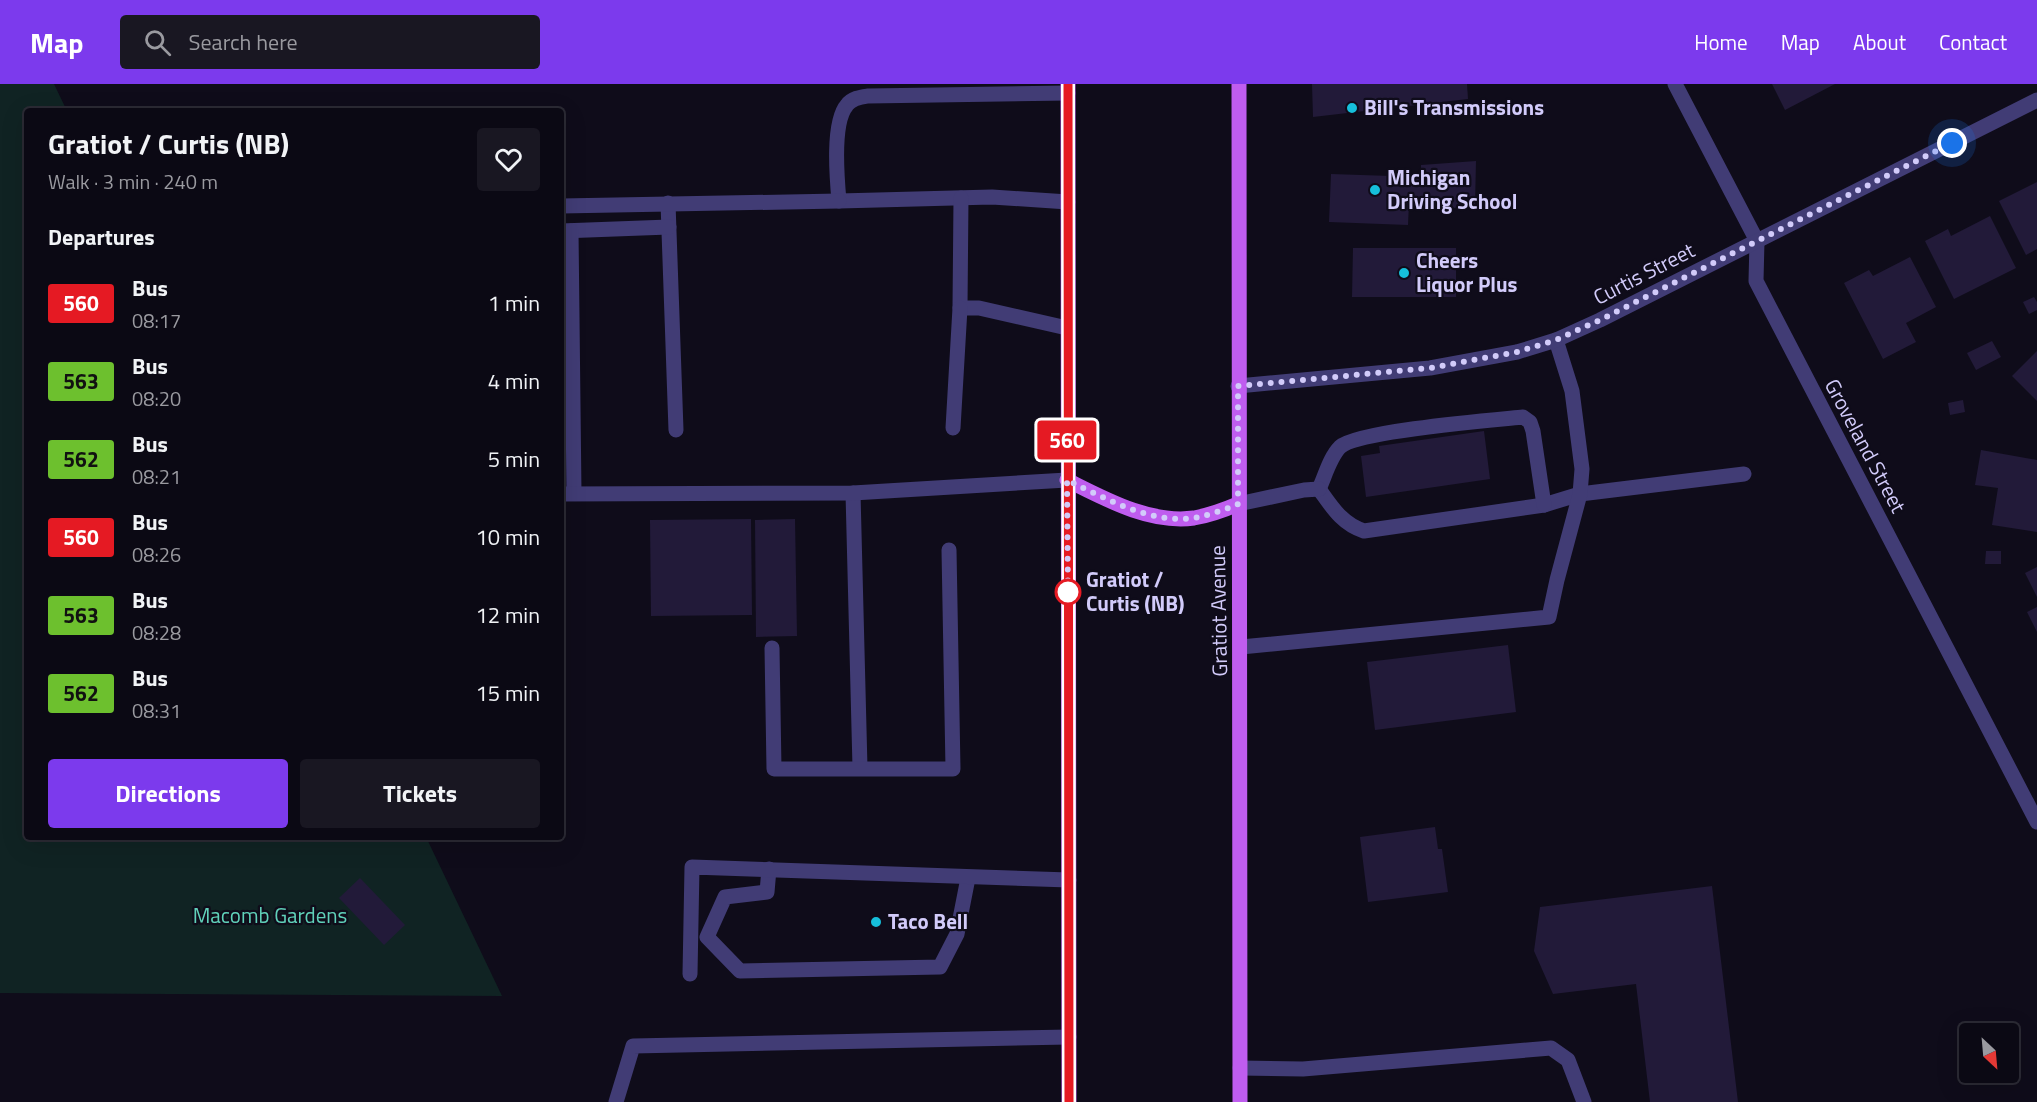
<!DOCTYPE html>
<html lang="en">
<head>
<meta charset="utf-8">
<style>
  :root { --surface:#0b0914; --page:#191722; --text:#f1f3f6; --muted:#9a9aa0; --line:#2b2a34; --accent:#7c3aed }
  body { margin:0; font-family:"Titillium Web",sans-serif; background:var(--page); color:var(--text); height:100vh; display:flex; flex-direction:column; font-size:22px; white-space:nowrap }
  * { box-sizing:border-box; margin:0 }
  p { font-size:20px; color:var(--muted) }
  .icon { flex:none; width:33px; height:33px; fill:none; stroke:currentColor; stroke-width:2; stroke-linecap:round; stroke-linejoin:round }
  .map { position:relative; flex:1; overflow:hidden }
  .drawer { position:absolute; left:24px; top:24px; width:540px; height:732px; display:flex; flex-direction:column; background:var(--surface); border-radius:6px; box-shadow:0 6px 24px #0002,0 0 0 2px var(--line) }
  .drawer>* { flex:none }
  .badge { padding:0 12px; border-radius:4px; font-size:21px; line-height:39px }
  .needle { width:39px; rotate:154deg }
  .controls { position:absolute; left:1959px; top:939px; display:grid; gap:12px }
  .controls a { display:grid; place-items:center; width:60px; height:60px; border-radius:6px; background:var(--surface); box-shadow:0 6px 24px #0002,0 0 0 2px var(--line); font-size:30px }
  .you { position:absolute; width:30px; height:30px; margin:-15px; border:4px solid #fff; border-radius:50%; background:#1a73e8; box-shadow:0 0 0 9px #1a73e833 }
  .map>.badge { position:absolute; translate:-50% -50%; box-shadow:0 0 0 3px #fff }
  h2 { padding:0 24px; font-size:22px; line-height:54px }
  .round { display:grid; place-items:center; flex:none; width:63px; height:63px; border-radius:6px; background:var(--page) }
  .headline { display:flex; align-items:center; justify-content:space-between; height:102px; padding:0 24px }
  h1 { font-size:28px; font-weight:700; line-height:45px }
  .primary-button { display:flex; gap:12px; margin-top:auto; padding:12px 24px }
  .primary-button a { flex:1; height:69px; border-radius:6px; background:var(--accent); color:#fff; font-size:24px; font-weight:700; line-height:69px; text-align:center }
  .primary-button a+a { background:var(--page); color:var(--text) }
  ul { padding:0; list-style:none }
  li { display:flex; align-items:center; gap:18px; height:78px; padding:0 24px }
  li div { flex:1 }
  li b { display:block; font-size:22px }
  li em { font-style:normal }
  li .badge { min-width:66px; font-weight:700; text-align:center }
  header { display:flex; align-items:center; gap:36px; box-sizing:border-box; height:84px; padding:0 30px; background:var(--accent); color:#fff }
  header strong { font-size:28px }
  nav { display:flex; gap:33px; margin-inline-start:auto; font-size:21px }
  .search { width:420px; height:54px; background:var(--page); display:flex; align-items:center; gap:15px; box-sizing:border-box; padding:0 21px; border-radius:6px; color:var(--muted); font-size:22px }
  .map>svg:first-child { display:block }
  .green { fill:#102323 }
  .building { fill:#221a39 }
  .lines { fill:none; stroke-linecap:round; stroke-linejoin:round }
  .service { stroke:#413c75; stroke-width:15 }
  .minor { stroke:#413c75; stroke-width:15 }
  .primary { stroke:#bf5def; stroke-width:15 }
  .line-casing { stroke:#fff; stroke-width:14 }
  .line { stroke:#e51a23; stroke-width:9 }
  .walk { stroke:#d2cbfa; stroke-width:6; stroke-dasharray:0 10.8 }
  .poi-dot { fill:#16bfdb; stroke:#0f0c1a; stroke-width:2 }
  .stop-dot { fill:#fff; stroke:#e51a23; stroke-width:3 }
  .labels { text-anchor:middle; stroke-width:4.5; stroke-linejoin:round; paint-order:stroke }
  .poi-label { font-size:21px; font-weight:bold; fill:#d2cbfa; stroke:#0f0c1a; text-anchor:start }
  .street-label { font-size:21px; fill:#d2cbfa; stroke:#0f0c1a }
  .stop-label { font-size:21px; font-weight:bold; fill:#d2cbfa; stroke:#0f0c1a; text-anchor:start }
  .park-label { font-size:21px; fill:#60d1ba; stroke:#0f0c1a }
</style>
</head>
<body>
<header>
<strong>Map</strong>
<div class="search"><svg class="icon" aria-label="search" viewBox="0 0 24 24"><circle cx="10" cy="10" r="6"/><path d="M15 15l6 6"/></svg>Search here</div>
<nav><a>Home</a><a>Map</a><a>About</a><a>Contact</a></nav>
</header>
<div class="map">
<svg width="2037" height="1018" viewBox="0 0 2037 1018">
  <rect width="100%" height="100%" fill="#0f0c1a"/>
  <polygon class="green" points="0,0 54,0 67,27 27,27 27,753 426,753 502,912 0,909"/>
  <g class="building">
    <polygon points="1312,0 1467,0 1468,15 1313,33"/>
    <polygon points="1772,0 1835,0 1785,26"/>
    <polygon points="1476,77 1475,122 1420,127 1421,119 1409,119 1408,141 1329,138 1331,90 1421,93 1421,81"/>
    <polygon points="2037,98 2037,165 2026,171 1999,117"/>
    <polygon points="1990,132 2016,184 1954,215 1925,157 1948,145 1951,152"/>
    <polygon points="1353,164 1456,164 1456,213 1352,213"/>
    <polygon points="1910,173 1936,223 1906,239 1916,258 1883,275 1844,199 1869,186 1873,192"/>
    <polygon points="2034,213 2037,218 2037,226 2029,230 2023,218"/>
    <polygon points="1992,257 2001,273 1976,286 1967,269"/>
    <polygon points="2037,267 2037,317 2012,292"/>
    <polygon points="1963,316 1965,328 1950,331 1948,319"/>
    <polygon points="1484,347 1490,395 1366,413 1361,372 1380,369 1379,362"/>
    <polygon points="1981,366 2037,376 2037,448 1992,441 1998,404 1975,401"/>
    <polygon points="751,435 752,531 651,532 650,436"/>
    <polygon points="795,435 797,552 756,553 755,436"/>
    <polygon points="1986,467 2001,467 2001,480 1985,480"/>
    <polygon points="2037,483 2037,513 2025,489"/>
    <polygon points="2037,523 2037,548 2027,528"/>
    <polygon points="1508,561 1516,628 1375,646 1367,578"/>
    <polygon points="1435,743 1438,765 1442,765 1448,808 1368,818 1360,753"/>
    <polygon points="360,794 405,841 384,861 339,814"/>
    <polygon points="1712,802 1738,1018 1650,1018 1636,900 1553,910 1534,867 1540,823"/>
  </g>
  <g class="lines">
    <g class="service">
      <path d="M1068 9 868 12C861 13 852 14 847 21 832 38 837 95 839 117L992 113 1068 118"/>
      <polyline points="961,114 960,224 979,224 1067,244"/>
      <polyline points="668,119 676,346"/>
      <polyline points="561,122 839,117"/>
      <polyline points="561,147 669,143"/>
      <polyline points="571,147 574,409"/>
      <polyline points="953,344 960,224"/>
      <path d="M1319 405C1332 423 1342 440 1364 447L1544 421 1580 410 1744 390"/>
      <path d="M1319 405C1325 392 1330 373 1340 363 1357 347 1493 336 1523 333L1530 338 1533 347 1544 421"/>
      <polyline points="853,409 860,684"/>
      <polyline points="561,410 853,409 1067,396"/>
      <polyline points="1238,420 1304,406 1319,405"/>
      <polyline points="1241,563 1549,533 1557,496 1580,410 1582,385 1572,307 1556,256"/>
      <polyline points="772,564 774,685 953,685 949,466"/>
      <polyline points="769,785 767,808 725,813 707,853 740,887 940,883 957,850 968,794"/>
      <polyline points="690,890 692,783 1069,796"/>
      <polyline points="1240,984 1303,985 1551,964 1568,976 1584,1018"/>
      <polyline points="616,1018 633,962 1069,953"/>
    </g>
    <g class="minor">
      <polyline points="1675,0 1757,157 1756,197 2037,738"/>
      <polyline points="1238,302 1430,284 1517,268 1556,256 1600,236 2037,16"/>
    </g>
    <g class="primary">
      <polyline points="1068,0 1069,1018"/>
      <polyline points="1239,0 1240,1018"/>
      <path d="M1067 396C1105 415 1150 440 1194 434 1210 431 1224 426 1238 420"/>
    </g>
  </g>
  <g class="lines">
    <defs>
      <polyline id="line" points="1068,0 1069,1018"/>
    </defs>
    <use href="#line" class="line-casing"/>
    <use href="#line" class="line"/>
    <path class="walk" d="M1068 508V513L1067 396C1105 414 1150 440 1194 434 1209 431 1224 426 1238 420V302L1430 284 1517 268 1556 256 1600 236 1952 59"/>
  </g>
  <g class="poi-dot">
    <circle cx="1352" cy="24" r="6"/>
    <circle cx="1375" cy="106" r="6"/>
    <circle cx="1404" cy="189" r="6"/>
    <circle cx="876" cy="838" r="6"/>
  </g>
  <circle class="stop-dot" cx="1068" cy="508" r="12"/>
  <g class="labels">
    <g class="poi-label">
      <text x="1364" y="31">Bill's Transmissions</text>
      <text x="1387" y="101">Michigan<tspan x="1387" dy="24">Driving School</tspan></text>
      <text x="1416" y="184">Cheers<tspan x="1416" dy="24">Liquor Plus</tspan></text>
      <text x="888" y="845">Taco Bell</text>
    </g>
    <g class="street-label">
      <text transform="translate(1644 190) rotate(-27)" y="7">Curtis Street</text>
      <text transform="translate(1865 362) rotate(62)" y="7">Groveland Street</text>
      <text transform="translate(1219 527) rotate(-91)" y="7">Gratiot Avenue</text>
    </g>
    <g class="stop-label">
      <text x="1086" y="503">Gratiot /<tspan x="1086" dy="24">Curtis (NB)</tspan></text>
    </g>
    <g class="park-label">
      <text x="270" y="839">Macomb Gardens</text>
    </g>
  </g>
</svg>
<div class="controls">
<a><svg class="needle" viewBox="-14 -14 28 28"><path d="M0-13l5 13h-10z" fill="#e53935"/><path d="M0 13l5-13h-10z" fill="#9a9aa0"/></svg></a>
</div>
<div class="you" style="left:1952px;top:59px"></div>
<b class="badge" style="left:1067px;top:356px;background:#e51a23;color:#fff">560</b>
<section class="drawer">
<div class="headline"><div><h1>Gratiot / Curtis (NB)</h1><p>Walk · 3 min · 240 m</p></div><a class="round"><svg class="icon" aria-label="heart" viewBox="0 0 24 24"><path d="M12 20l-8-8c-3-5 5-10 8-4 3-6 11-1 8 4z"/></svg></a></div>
<h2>Departures</h2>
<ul>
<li><span class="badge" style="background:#e51a23;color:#fff">560</span><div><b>Bus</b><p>08:17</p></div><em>1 min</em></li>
<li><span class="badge" style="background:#6dc02e;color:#111">563</span><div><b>Bus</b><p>08:20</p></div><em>4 min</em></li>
<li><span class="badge" style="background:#6dc02e;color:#111">562</span><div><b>Bus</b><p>08:21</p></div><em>5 min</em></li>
<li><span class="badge" style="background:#e51a23;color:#fff">560</span><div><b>Bus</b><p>08:26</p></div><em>10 min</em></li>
<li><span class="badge" style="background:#6dc02e;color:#111">563</span><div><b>Bus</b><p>08:28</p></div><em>12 min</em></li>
<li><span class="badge" style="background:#6dc02e;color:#111">562</span><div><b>Bus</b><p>08:31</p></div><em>15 min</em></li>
</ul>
<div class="primary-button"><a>Directions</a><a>Tickets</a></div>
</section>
</div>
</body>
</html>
